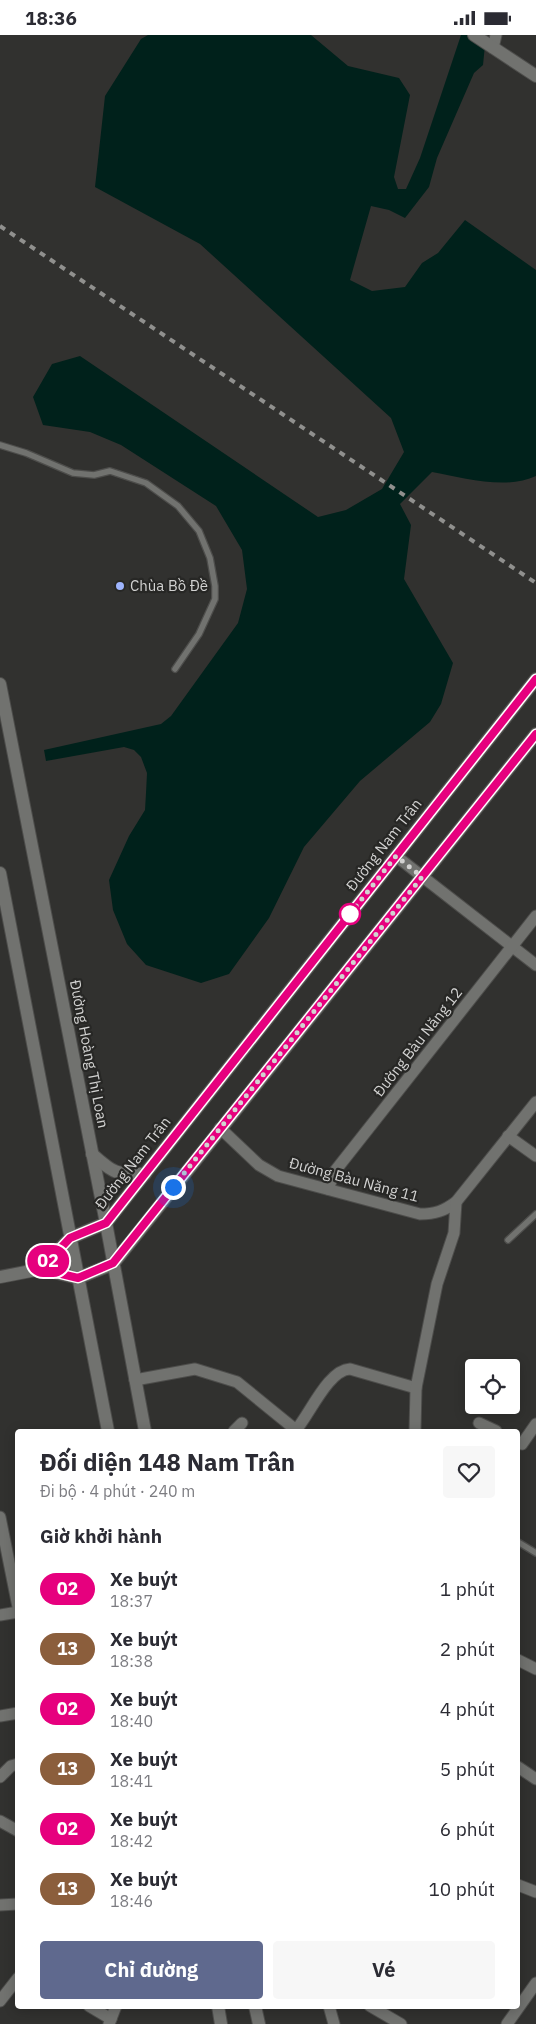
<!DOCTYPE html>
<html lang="vi">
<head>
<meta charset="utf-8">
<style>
  :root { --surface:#fff; --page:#f7f7f7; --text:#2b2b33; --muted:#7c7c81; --accent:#5f698e }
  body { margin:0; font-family:"IBM Plex Sans",sans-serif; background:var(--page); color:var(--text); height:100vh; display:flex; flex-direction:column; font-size:19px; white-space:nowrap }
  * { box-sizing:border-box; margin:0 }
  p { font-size:16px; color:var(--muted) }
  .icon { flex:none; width:28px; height:28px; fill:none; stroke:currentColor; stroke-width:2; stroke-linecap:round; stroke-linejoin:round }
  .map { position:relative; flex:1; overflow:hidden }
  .panel { position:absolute; left:15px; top:1394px; width:505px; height:580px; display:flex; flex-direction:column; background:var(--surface); border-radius:5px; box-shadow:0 2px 12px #0003 }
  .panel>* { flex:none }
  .badge { padding:0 10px; border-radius:16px; font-size:18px; line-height:32px }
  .buttons { position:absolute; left:465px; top:1324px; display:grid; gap:10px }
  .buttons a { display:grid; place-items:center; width:55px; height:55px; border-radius:5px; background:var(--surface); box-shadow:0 2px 12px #0003; font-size:25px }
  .you { position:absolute; width:25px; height:25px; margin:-12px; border:4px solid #fff; border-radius:50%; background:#1a73e8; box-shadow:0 0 0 8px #1a73e833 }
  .map>.badge { position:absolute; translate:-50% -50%; box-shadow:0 0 0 2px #fff }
  h2 { padding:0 25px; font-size:19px; line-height:45px }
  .round { display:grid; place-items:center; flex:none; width:52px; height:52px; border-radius:5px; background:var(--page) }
  .head { display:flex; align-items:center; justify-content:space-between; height:85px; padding:0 25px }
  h1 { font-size:24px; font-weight:700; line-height:38px }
  .cta { display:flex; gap:10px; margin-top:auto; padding:10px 25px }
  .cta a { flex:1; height:58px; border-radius:5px; background:var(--accent); color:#fff; font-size:20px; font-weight:700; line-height:58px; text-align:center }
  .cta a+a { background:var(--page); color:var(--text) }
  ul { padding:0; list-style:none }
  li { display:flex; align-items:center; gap:15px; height:60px; padding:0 25px }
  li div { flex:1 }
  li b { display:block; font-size:19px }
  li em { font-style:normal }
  li .badge { min-width:55px; font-weight:700; text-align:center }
  .status { display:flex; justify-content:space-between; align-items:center; height:35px; padding:0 25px; background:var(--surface); direction:ltr }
  .status svg { height:14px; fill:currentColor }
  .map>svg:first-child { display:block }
  .water { fill:#00211b }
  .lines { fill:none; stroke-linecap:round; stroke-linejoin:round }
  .service-casing { stroke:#4d4d4b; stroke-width:8 }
  .minor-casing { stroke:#4d4d4b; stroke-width:13 }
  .tertiary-casing { stroke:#4d4d4b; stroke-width:14 }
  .secondary-casing { stroke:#4d4d4b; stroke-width:14 }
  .service { stroke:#71726f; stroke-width:5.5 }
  .minor { stroke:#71726f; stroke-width:11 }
  .tertiary { stroke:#71726f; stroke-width:12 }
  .secondary { stroke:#71726f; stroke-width:12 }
  .rail { stroke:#90908e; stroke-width:4; stroke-dasharray:6 6; stroke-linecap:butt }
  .line-casing { stroke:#fff; stroke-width:11 }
  .line { stroke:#e6007e; stroke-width:8 }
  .walk { stroke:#d2d2d1; stroke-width:5; stroke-dasharray:0 9 }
  .poi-dot { fill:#9eb4fd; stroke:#272725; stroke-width:2 }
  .stop-dot { fill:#fff; stroke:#e6007e; stroke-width:2.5 }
  .labels { text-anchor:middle; stroke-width:4.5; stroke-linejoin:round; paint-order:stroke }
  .poi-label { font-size:15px; fill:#d2d2d1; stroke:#272725; text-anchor:start }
  .street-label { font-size:15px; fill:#d2d2d1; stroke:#272725 }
</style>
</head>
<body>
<div class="status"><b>18:36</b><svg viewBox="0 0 49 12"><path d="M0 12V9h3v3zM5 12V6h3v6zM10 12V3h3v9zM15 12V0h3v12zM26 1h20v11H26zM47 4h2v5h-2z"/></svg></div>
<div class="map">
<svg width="536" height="1989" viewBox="0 0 536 1989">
  <rect width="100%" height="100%" fill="#31312f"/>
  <path class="water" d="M148 0H311L348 31 399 43 410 60 394 142 398 154H406L420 123 461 0H486L483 30 474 38 437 123 429 152 405 183 389 175 371 171 350 245 372 256 405 252 422 228 438 218 465 185 536 235V441C507 455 463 443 432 437L400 469 411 490 404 544 453 628 441 669 430 687 360 746 304 812 269 883 229 939 201 948 146 930 127 909 113 875 109 845 129 801 145 775 146 758 147 738 141 722 134 715 124 712 46 726 44 715 161 689 171 681 238 588 247 554 242 515 216 471 121 410 90 397 43 390 33 362 52 329 80 321 318 482 346 475 382 454 404 417 391 383 200 209 95 152 105 61 141 4Z"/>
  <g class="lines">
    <defs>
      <g id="service">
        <polyline points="0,410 26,418 73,438 94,440 110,436 146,448 178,471 199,496 210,523 215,551 215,564 199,599 175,634"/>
        <polyline points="508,1205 536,1179"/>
        <polyline points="518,1507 536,1518"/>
      </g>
      <g id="minor">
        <polyline points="493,13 496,0"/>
        <polyline points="396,821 536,930"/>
        <path d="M220 1093 259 1130 278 1141 420 1179C435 1179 444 1176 456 1167L536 1067"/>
        <polyline points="508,1101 536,1121"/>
        <polyline points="328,1154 335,1136 536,881"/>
        <path d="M135 1345 195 1334 237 1347 296 1395C310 1379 328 1335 350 1334L416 1353"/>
        <polyline points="479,1388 496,1396"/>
        <polyline points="234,1396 242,1388"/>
        <polyline points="415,1396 416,1353 437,1249 454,1198 456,1167"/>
        <polyline points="518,1407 522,1409 536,1389"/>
        <polyline points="0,1482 18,1572"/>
        <polyline points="0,1580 18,1577"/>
        <polyline points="518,1625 536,1634"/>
        <polyline points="0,1681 18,1678"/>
        <polyline points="518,1732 536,1744"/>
        <polyline points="0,1742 11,1731 18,1729"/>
        <polyline points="0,1786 18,1796"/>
        <polyline points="518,1850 536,1857"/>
        <polyline points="0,1870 18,1869"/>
        <polyline points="0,1966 18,1943"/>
        <polyline points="89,1971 111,1984"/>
        <polyline points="329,1971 334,1989"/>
        <polyline points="370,1971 401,1989"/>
        <polyline points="109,1989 116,1971"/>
        <polyline points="507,1989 536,1948"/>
      </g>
      <g id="tertiary">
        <polyline points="474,0 536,41"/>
        <polyline points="41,1234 70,1203 106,1188 536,644"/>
        <polyline points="0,1242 41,1234 78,1243 113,1229 536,699"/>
      </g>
      <g id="secondary">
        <polyline points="0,649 106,1188 145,1396"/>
        <polyline points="0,838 108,1396"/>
        <path d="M92 1119C114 1139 116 1139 145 1139"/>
        <polyline points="218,1971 221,1989"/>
        <polyline points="255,1971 259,1989"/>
      </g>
    </defs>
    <use href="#service" class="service-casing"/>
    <use href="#minor" class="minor-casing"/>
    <use href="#tertiary" class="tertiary-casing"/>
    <use href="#secondary" class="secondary-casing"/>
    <use href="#service" class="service"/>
    <use href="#minor" class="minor"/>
    <use href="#tertiary" class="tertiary"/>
    <use href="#secondary" class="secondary"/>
    <polyline class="rail" points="0,191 536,548"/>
  </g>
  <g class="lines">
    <defs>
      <polyline id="line" points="536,644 106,1188 70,1203 41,1234 78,1243 113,1228 536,699"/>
    </defs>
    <use href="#line" class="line-casing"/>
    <use href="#line" class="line"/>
    <polyline class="walk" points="173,1152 422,842 396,821 346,884 350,879"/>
  </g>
  <circle class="poi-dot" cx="120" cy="551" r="5"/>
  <circle class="stop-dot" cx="350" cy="879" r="10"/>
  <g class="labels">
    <g class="poi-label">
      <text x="130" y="556">Chùa Bồ Đề</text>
    </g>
    <g class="street-label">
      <text transform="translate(384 810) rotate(-52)" y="5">Đường Nam Trân</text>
      <text transform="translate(418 1007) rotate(-52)" y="5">Đường Bàu Năng 12</text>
      <text transform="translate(89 1019) rotate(79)" y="5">Đường Hoàng Thị Loan</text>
      <text transform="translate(133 1128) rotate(-52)" y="5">Đường Nam Trân</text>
      <text transform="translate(354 1145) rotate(15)" y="5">Đường Bàu Năng 11</text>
    </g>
  </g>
</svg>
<div class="buttons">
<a><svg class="icon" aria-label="locate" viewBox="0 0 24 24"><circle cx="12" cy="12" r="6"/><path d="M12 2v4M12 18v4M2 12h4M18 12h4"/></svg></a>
</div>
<div class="you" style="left:173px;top:1152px"></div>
<b class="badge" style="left:48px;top:1226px;background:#e6007e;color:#fff">02</b>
<section class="panel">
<div class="head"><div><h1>Đối diện 148 Nam Trân</h1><p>Đi bộ · 4 phút · 240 m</p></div><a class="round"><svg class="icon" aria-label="heart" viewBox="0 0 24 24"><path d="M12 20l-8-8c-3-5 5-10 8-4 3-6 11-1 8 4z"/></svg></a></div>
<h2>Giờ khởi hành</h2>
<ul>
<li><span class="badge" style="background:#e6007e;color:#fff">02</span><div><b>Xe buýt</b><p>18:37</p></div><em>1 phút</em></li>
<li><span class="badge" style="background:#8b5e3c;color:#fff">13</span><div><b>Xe buýt</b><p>18:38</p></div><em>2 phút</em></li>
<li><span class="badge" style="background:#e6007e;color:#fff">02</span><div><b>Xe buýt</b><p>18:40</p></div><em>4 phút</em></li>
<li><span class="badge" style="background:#8b5e3c;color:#fff">13</span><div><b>Xe buýt</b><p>18:41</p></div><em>5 phút</em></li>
<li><span class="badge" style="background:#e6007e;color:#fff">02</span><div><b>Xe buýt</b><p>18:42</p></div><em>6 phút</em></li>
<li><span class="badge" style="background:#8b5e3c;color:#fff">13</span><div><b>Xe buýt</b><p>18:46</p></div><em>10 phút</em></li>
</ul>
<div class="cta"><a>Chỉ đường</a><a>Vé</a></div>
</section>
</div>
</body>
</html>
